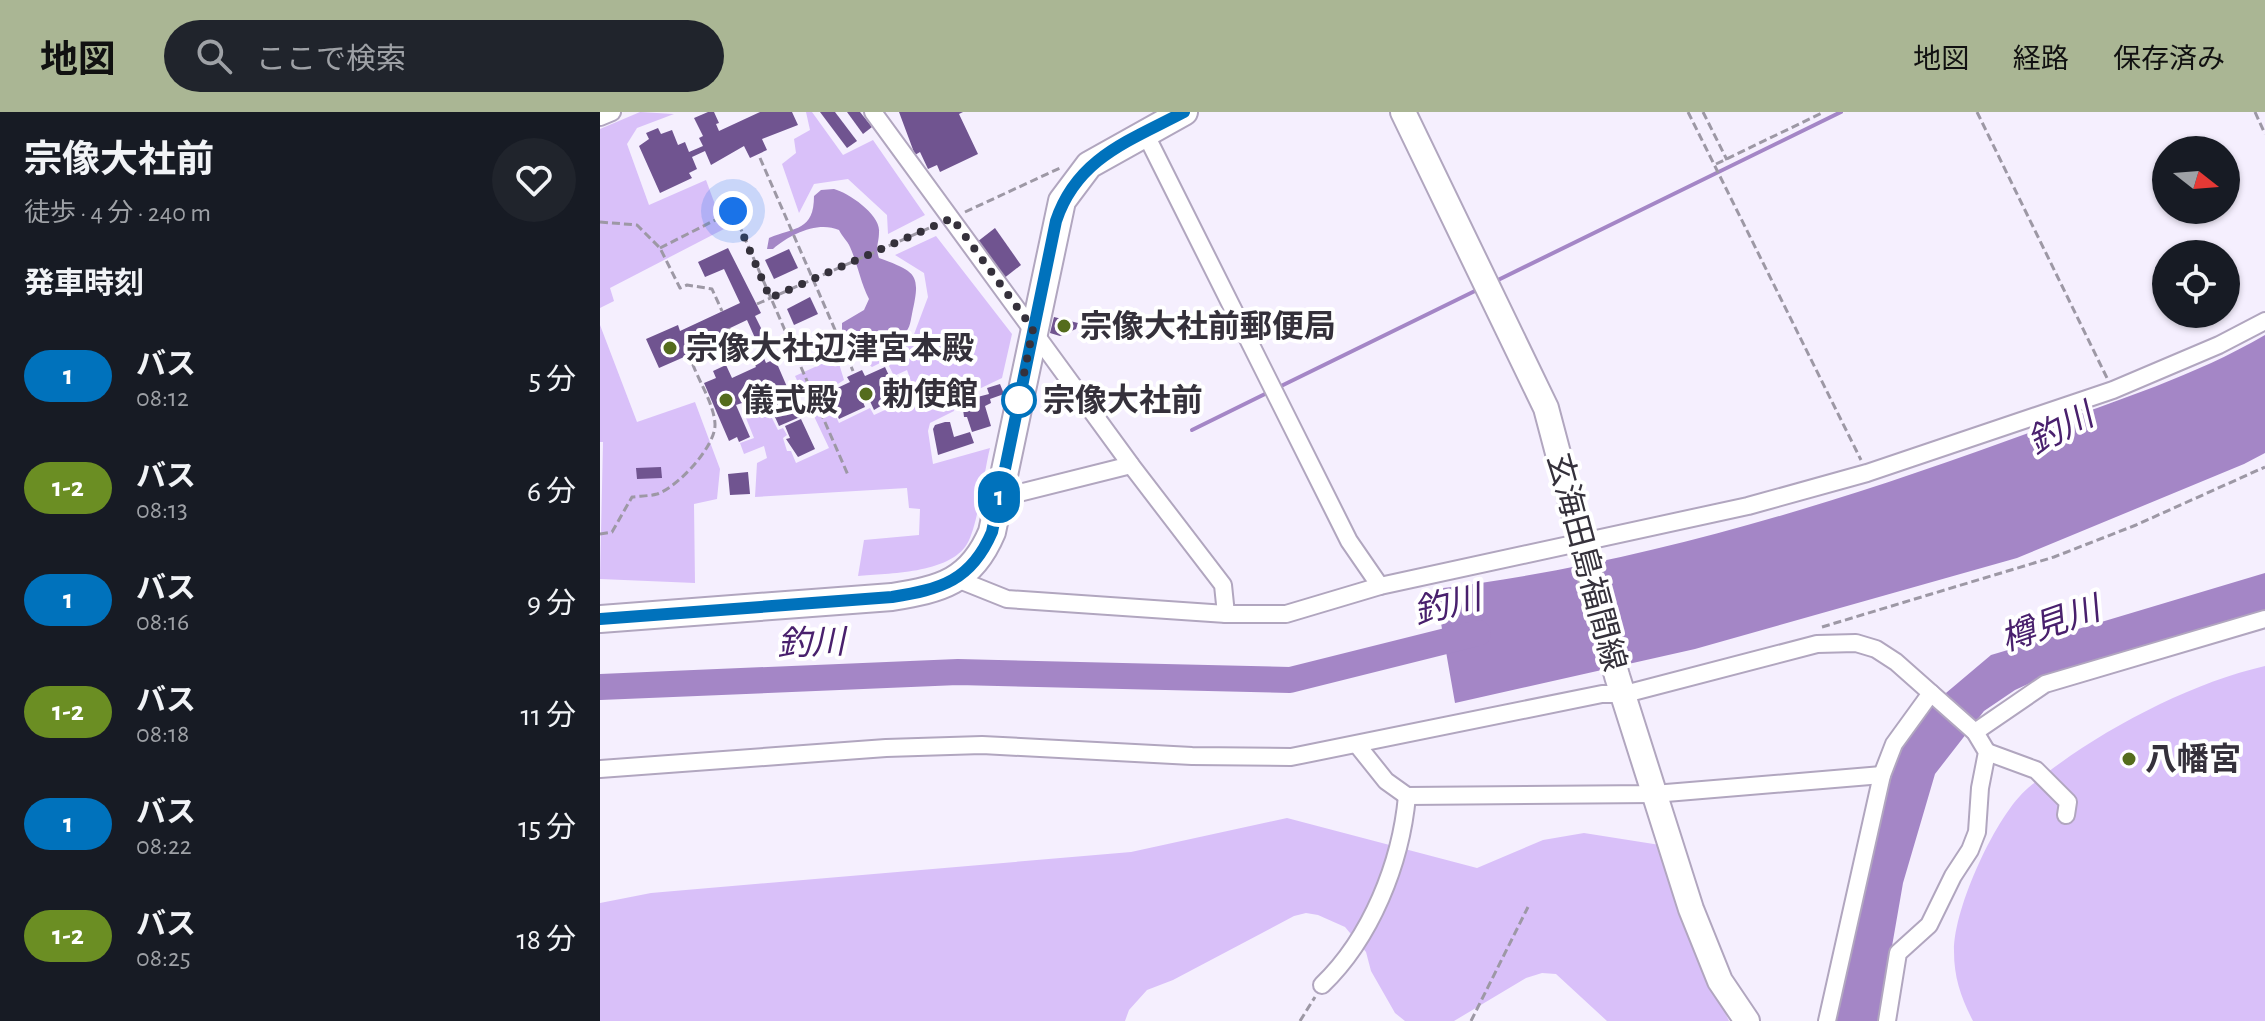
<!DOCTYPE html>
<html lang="ja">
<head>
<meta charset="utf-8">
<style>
  :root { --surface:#171b24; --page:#20242c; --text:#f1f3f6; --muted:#9ea1a6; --accent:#aab694 }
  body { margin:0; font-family:"Alegreya Sans","Noto Sans JP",sans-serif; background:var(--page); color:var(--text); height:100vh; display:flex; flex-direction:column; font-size:30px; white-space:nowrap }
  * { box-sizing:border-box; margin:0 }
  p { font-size:26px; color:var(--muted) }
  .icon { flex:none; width:44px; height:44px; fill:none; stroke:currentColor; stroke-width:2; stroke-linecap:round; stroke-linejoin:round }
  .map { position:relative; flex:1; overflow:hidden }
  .drawer { display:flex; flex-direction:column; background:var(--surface); width:600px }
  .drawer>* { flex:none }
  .badge { padding:0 16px; border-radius:26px; font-size:28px; line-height:52px }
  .needle { width:52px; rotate:107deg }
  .buttons { position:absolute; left:1552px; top:24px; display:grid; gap:16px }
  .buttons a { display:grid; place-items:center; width:88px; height:88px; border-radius:50%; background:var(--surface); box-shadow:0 2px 6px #0004; font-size:40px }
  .you { position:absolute; width:40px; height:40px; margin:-20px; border:6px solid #fff; border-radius:50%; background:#1a73e8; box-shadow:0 0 0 12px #1a73e833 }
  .map>.badge { position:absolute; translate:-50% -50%; box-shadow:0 0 0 4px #fff }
  h2 { padding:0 24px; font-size:30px; line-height:72px }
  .round { display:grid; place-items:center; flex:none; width:84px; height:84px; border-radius:42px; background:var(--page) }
  .head { display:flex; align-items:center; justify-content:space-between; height:136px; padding:0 24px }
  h1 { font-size:38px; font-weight:700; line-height:60px }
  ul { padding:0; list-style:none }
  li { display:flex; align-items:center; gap:24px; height:112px; padding:0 24px }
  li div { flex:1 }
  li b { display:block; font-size:30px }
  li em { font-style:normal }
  li .badge { min-width:88px; font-weight:700; text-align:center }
  header { display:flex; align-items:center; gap:48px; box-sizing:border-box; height:112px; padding:0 40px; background:var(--accent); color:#111 }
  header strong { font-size:38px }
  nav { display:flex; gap:44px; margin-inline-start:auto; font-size:28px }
  .search { width:560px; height:72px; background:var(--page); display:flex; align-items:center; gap:20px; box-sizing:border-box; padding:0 28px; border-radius:44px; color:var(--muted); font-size:30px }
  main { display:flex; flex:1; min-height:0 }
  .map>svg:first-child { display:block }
  .green { fill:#d9c0f9 }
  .water { fill:#a486c6 }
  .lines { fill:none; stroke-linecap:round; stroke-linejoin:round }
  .stream { stroke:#a486c6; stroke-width:4 }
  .river { stroke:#a486c6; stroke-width:26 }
  .building { fill:#705490 }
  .street-casing { stroke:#b1a6bf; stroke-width:20 }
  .secondary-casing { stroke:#b1a6bf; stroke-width:28 }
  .primary-casing { stroke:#b1a6bf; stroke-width:30 }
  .path { stroke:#9d98a5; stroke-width:3; stroke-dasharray:8 4; stroke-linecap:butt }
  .street { stroke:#fff; stroke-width:16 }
  .secondary { stroke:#fff; stroke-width:24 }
  .primary { stroke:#fff; stroke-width:26 }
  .line-casing { stroke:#fff; stroke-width:18 }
  .line { stroke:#0072bc; stroke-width:12 }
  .walk { stroke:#35313b; stroke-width:8; stroke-dasharray:0 14.4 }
  .poi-dot { fill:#546c1d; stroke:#fff; stroke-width:3 }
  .stop-dot { fill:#fff; stroke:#0072bc; stroke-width:4 }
  .labels { text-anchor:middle; stroke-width:8; stroke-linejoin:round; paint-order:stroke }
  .poi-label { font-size:32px; font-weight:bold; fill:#35313b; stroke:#fff; text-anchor:start }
  .stop-label { font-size:32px; font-weight:bold; fill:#35313b; stroke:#fff; text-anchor:start }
  .street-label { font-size:32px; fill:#35313b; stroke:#fff }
  .water-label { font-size:34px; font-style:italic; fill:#49206d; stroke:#fff }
</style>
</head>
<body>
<header>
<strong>地図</strong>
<div class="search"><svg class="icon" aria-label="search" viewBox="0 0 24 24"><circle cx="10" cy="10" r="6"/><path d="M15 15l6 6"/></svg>ここで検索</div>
<nav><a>地図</a><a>経路</a><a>保存済み</a></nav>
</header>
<main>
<section class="drawer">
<div class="head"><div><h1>宗像大社前</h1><p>徒歩 · 4 分 · 240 m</p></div><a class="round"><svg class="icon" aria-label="heart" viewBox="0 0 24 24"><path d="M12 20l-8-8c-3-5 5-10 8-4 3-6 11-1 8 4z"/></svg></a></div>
<h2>発車時刻</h2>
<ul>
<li><span class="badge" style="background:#0072bc;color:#fff">1</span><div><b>バス</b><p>08:12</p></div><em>5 分</em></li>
<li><span class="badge" style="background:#6b8e23;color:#fff">1-2</span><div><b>バス</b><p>08:13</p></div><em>6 分</em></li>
<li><span class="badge" style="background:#0072bc;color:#fff">1</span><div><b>バス</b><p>08:16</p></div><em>9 分</em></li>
<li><span class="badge" style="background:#6b8e23;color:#fff">1-2</span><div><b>バス</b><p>08:18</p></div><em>11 分</em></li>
<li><span class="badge" style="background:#0072bc;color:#fff">1</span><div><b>バス</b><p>08:22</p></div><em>15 分</em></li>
<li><span class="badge" style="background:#6b8e23;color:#fff">1-2</span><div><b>バス</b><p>08:25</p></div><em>18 分</em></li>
</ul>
</section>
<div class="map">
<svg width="1665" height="909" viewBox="0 0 1665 909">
  <rect width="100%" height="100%" fill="#f5effe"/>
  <g class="green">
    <polygon points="40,0 74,2 37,16 27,32 49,93 106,68 124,117 10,176 14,189 0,196 0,17"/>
    <polygon points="206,0 212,0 243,43 273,28 325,103 288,122 287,103 248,67 214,72 199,101 182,52 196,41 194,27 210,18"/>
    <path d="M336 124 412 222 402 266 356 288 354 299 330 311 328 319 333 352 390 336C384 359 378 414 367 432 349 462 288 461 258 464L264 428 319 423 320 397 309 396 307 376 155 385 157 351 167 346 164 334 144 342 140 331 154 326 142 296 148 292 149 288 161 284 178 318 183 316 187 323 183 326 187 339H191L196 351 229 336 195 264 237 245 244 268 230 277 232 284 228 287 239 311 270 296 274 303 298 292 297 287 314 278 307 258 294 264 286 248 272 255 260 246 252 231 291 239 313 225 328 185 324 161 295 143Z"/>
    <polygon points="0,213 37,310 95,290 120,357 117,387 94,392 95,471 0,467 3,330 0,330"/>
    <path d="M1665 554V909H1373C1361 886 1354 865 1354 840 1353 797 1396 703 1428 676 1491 623 1586 572 1665 554Z"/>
    <polygon points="687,706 877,756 943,728 984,721 1060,733 1088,820 1129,909 1007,909 956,862 942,861 926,866 854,909 805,909 795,901 771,859 766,840 745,815 718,803 706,801 694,804 573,868 547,878 529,898 525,909 0,909 0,791 51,781 531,740"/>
  </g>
  <g class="water">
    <path d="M234 77C249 81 281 103 279 120 279 131 275 135 279 146 317 160 321 162 312 202 310 212 310 218 301 224L242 220V211L264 198 269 187C260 169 258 153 250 135 247 128 243 126 239 118 218 109 190 122 173 137H167L169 126C195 115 214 119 214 84L221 78Z"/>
    <path d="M1665 223V341L1644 352 1417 446 1095 537 855 591 835 477C1044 452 1244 389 1442 316 1517 288 1595 264 1665 223Z"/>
    <polygon points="1665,461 1665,502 1452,561 1415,578 1384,599 1335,662 1303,771 1279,909 1234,909 1290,664 1308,622 1327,597 1391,543"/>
  </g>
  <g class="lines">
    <g class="stream">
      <polyline points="896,169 1241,0"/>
      <polyline points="677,276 881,176"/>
      <polyline points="592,318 669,280"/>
    </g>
    <polyline class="river" points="0,575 358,560 690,568 878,521"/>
  </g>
  <g class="building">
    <polygon points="108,0 114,0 119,11 116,12 119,19 160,0 192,0 198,13 162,27 167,38 150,46 144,34 111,53 105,39 92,45 97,57 89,61 92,66 60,81 39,34 49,27 46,21 58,16 61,22 72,18 78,33 85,30 89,40 103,34 99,26 103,24 94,6"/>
    <polygon points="220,0 235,0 257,29 247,36"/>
    <polygon points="247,0 260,0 272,15 263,22"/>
    <polygon points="299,0 363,0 359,2 378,42 340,60 337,53 328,57 320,40 315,43"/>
    <polygon points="395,116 421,153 403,167 377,130"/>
    <polygon points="128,136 161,201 155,204 168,230 159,235 147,208 88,236 91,242 59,256 46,227 78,213 80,219 140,191 124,157 105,165 98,150"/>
    <polygon points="189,137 198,156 174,167 165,148"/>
    <polygon points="210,185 218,202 194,213 187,197"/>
    <polygon points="454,205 478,211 476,217 460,224 450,221"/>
    <polygon points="116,224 121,234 97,246 92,236"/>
    <polygon points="164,246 166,251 175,247 200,305 179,314 162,276 140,285 142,291 136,293 150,325 139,330 137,325 129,329 104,271 116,266 113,259 126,253 132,266 156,255 154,251"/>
    <polygon points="285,255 291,268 303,263 309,277 274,298 269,287 263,290 265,295 239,307 231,290 237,288 233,278 250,270 247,265 262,258 265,264"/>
    <polygon points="400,272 404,282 390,287 391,291 385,294 391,314 372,320 367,305 364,305 362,289 389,282 387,276"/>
    <polygon points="201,307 215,337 198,345 186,327 190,326 185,314"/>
    <polygon points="345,310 350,310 354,325 370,320 374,331 338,343 333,317 335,313"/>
    <polygon points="61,355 62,366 37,367 36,356"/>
    <polygon points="148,360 150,382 130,383 128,362"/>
  </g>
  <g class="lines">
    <defs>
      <g id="street">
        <polyline points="273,0 531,353 623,473 626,502"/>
        <polyline points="0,5 12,0"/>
        <polyline points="545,21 749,429 780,474"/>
        <polyline points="399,386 531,353"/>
        <polyline points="357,467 407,487 626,502 686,502 780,474 1148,394 1267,361 1513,278 1619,233 1665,209"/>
        <polyline points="1375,620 1445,572 1665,507"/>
        <polyline points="758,634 786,669 807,684 1054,682 1282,663"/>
        <polyline points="1387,640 1436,658 1468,690 1466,703"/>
        <polyline points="0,657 286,636 382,633 592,644 691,645 1002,582 1025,582 1217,532 1256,531 1276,537 1296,550 1375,620 1387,640 1380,676 1377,720 1370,738 1353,764 1329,813 1298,841 1287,909"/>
        <path d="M722 873C771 826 801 751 807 684"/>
        <polyline points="1227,909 1282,663 1294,632 1331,581"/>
      </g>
      <polyline id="secondary" points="803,0 946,296 1017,564 1091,797 1120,869 1147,909"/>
      <path id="primary" d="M0 507 292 485C341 477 371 470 392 420L462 89 489 53 584 0"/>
    </defs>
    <use href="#street" class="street-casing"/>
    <use href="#secondary" class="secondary-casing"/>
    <use href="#primary" class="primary-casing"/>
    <g class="path">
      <polyline points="1088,0 1261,348"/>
      <polyline points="1103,0 1127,48"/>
      <polyline points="1377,0 1507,266"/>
      <polyline points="1655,0 1665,22"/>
      <polyline points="160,46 253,259"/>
      <polyline points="1116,52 1224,0"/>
      <polyline points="365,100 460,56"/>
      <polyline points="0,110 37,113 60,136 80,176 87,173 112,177 122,199"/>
      <polyline points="60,136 133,99 248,363"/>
      <polyline points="157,192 336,113"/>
      <path d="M0 422 12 420 32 385C40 384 50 384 57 382 78 375 116 334 115 312 114 293 100 271 93 253L137 235 129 216"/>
      <polyline points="1222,515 1454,445 1536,413 1665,355"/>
      <polyline points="700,909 715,885"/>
      <polyline points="871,909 928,795"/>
    </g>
    <use href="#street" class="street"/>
    <use href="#secondary" class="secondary"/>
    <use href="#primary" class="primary"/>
  </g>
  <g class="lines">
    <defs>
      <path id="line" d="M0 507 292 485C341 477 371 469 392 420L456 109C477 46 529 29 584 0"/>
    </defs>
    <use href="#line" class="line-casing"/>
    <use href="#line" class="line"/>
    <polyline class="walk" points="133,99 170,186 352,106 433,217 416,302 419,288"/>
  </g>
  <g class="poi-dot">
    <circle cx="464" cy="214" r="8"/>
    <circle cx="70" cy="236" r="8"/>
    <circle cx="266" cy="282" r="8"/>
    <circle cx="126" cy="288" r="8"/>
    <circle cx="1529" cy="647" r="8"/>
  </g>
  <circle class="stop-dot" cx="419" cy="288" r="16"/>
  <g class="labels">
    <g class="poi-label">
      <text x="480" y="225">宗像大社前郵便局</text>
      <text x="86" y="247">宗像大社辺津宮本殿</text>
      <text x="282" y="293">勅使館</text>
      <text x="142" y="299">儀式殿</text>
      <text x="1545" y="658">八幡宮</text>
    </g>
    <g class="stop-label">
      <text x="443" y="299">宗像大社前</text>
    </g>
    <g class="street-label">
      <text transform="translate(987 450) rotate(75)" y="11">玄海田島福間線</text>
    </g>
    <g class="water-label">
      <text transform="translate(1460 316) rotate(-28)" y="12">釣川</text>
      <text transform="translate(847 492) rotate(-14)" y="12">釣川</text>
      <text transform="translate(1450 511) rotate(-19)" y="12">樽見川</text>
      <text transform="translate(211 530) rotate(-2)" y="12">釣川</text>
    </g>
  </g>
</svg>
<div class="buttons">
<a><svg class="needle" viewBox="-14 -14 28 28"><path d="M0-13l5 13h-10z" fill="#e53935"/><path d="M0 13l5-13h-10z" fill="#9ea1a6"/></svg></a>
<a><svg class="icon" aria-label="locate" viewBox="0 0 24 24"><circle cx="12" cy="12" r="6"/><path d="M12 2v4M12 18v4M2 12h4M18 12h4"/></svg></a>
</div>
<div class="you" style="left:133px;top:99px"></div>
<b class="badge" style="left:399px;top:385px;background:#0072bc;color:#fff">1</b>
</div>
</main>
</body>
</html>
